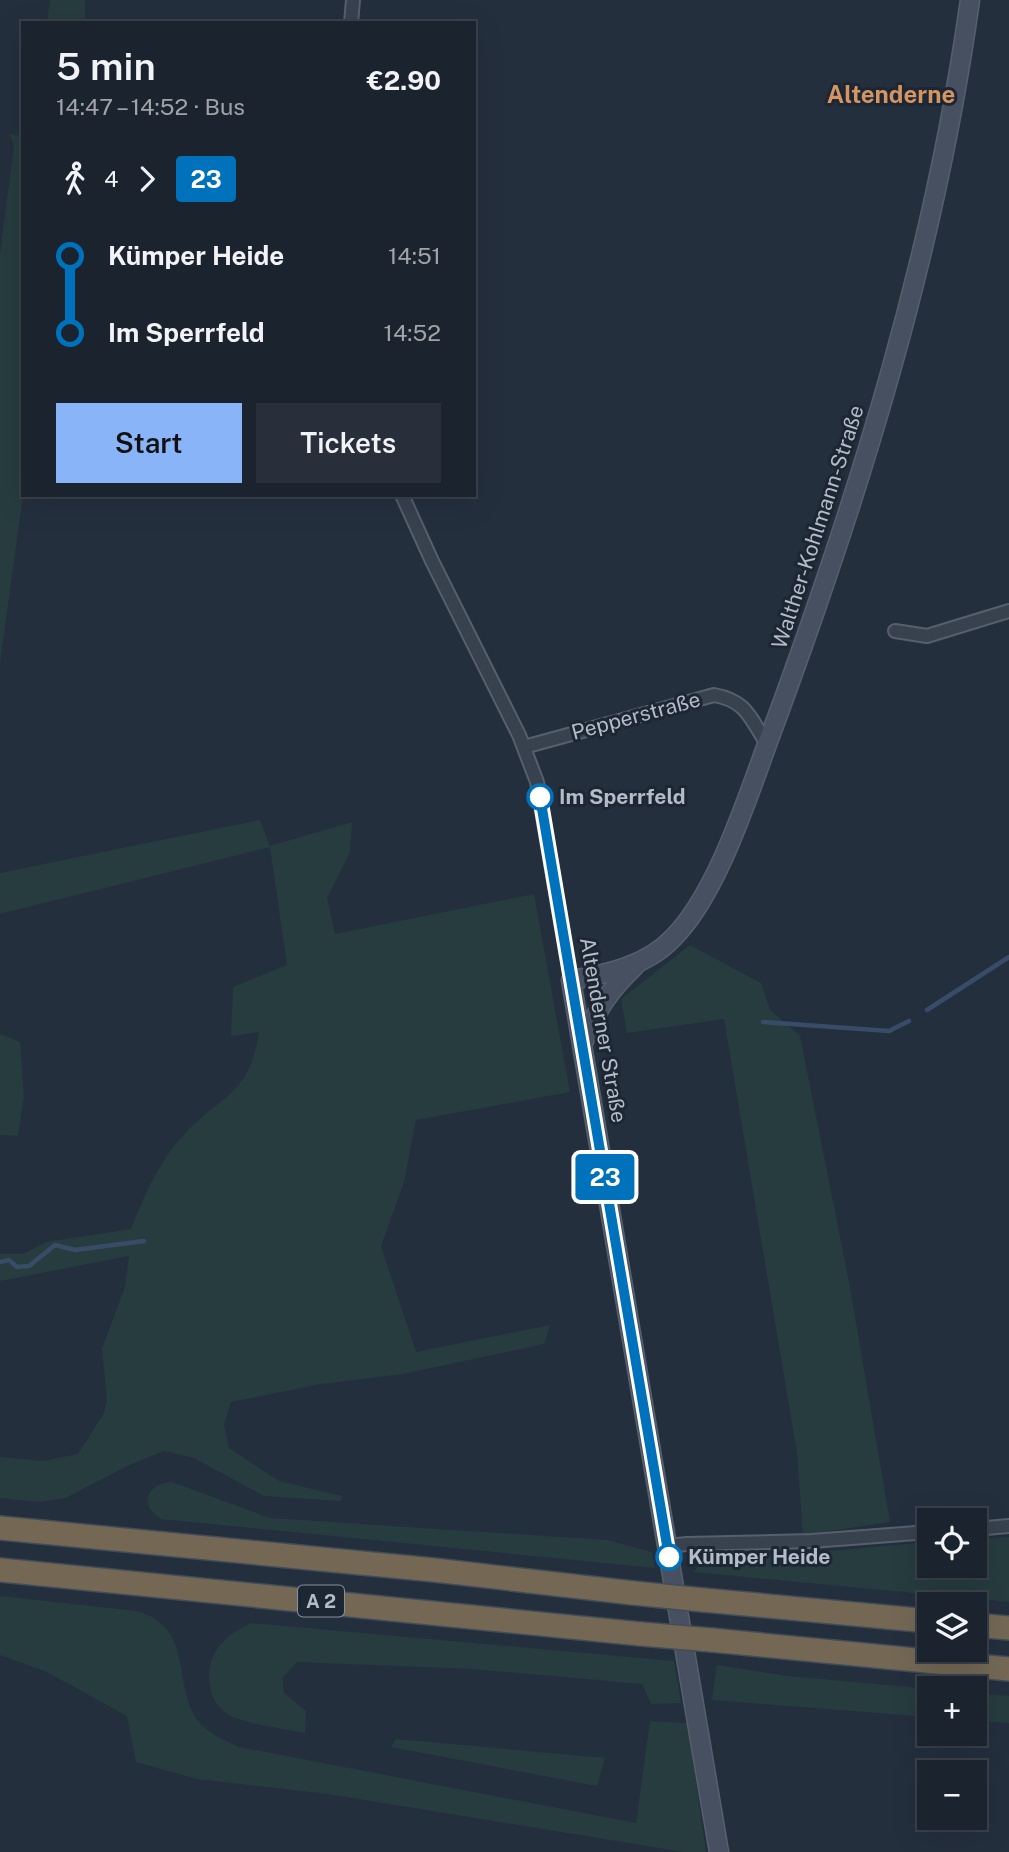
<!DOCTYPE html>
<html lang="en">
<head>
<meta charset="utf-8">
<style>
  :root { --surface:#1b232e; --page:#282f3a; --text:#f1f3f6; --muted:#a0a4aa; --line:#39404a; --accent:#8ab4f8 }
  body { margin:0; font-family:"Public Sans",sans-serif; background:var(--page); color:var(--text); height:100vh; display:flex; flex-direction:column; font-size:26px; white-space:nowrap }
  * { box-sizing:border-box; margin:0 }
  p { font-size:23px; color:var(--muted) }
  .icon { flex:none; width:38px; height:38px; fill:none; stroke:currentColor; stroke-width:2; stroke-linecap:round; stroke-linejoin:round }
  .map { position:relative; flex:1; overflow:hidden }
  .panel { position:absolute; left:21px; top:21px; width:455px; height:476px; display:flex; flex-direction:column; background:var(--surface); border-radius:0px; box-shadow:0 7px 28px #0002,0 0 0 2px var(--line) }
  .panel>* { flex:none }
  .badge { padding:0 14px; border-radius:5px; font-size:24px; line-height:46px }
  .controls { position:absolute; left:917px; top:1508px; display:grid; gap:14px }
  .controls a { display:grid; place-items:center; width:70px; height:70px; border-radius:0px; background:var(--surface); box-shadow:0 7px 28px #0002,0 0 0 2px var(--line); font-size:35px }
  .map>.badge { position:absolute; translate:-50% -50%; box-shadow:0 0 0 4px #fff }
  .legs { display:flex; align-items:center; gap:10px; height:77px; padding:0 35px; font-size:23px }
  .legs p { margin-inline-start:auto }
  .headline { display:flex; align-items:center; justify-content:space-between; height:119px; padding:0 35px }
  h1 { font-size:38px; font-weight:600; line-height:52px }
  .primary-button { display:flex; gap:14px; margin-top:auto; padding:14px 35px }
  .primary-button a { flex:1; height:80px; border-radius:0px; background:var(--accent); color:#111; font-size:28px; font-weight:600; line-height:80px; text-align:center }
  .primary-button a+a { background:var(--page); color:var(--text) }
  ul { padding:0 35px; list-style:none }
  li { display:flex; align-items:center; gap:24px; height:77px; font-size:26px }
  li i { display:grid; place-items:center; width:10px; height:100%; margin:0 9px; background:currentColor }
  li i::after { content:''; width:18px; height:18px; margin:-9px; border:5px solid; border-radius:50%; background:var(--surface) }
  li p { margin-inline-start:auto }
  li:first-child i { background:linear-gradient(#0000 50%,currentColor 0) }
  li:last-child i { background:linear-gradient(currentColor 50%,#0000 0) }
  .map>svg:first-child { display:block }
  .green { fill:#263c3f }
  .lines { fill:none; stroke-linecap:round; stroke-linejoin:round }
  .stream { stroke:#394c67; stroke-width:4.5 }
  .street-casing { stroke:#565f6c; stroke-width:16 }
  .secondary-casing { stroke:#565f6c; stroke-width:21 }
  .highway-casing { stroke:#434c59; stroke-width:26 }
  .street { stroke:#38414e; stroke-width:12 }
  .secondary { stroke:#465061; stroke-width:18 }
  .highway { stroke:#746855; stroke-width:23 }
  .highway-bridge-casing { stroke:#434c59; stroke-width:26; stroke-linecap:butt }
  .highway-bridge { stroke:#746855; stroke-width:23 }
  .line-1-casing { stroke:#fff; stroke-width:16 }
  .line-1 { stroke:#0072bc; stroke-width:10 }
  .stop-1-dot { fill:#fff; stroke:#0072bc; stroke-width:3.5 }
  .labels { text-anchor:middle; stroke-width:6; stroke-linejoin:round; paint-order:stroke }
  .shield { fill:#1d2633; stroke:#878f9c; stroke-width:2 }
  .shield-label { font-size:19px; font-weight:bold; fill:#b4bcc9 }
  .street-label { font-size:21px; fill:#b4bcc9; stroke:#1d2633 }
  .stop-label { font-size:21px; font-weight:bold; fill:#b4bcc9; stroke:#1d2633; text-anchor:start }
  .quarter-label { font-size:24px; font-weight:bold; fill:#d59563; stroke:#1d2633 }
</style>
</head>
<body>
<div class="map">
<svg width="1009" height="1852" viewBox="0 0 1009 1852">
  <rect width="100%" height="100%" fill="#242f3e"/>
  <g class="green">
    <polygon points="50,0 85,0 85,23 47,23"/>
    <polygon points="9,134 23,136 23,495 0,663 0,254 14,145"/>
    <path d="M260 820 270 846 352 822 350 852 327 898 335 934 534 894 570 1092 416 1120 404 1182 381 1246 416 1352 550 1325 544 1344 403 1374 321 1384 231 1402 224 1424 229 1448 279 1481 342 1496 341 1501 264 1496 194 1458 164 1451 129 1465 66 1498 38 1502 0 1498V1457L43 1461 78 1454 104 1413 107 1401 102 1349 125 1287 129 1256 0 1281V1254H23L46 1242 131 1229C146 1192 159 1160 188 1130 225 1093 250 1093 259 1032L231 1036 233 987 287 965 270 847 0 914V873Z"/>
    <polygon points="690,945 761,983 770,1010 800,1036 849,1282 890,1522 803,1535 797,1453 724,1019 627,1033 621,999"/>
    <polygon points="0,1034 20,1042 24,1095 18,1136 0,1135"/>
    <path d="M172 1482 270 1518 607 1540 652 1552 655 1568 161 1519C138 1505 147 1483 172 1482Z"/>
    <polygon points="1009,1537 1009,1602 694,1572 706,1555 797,1554 929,1542 929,1566 975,1566 975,1539"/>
    <path d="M0 1596 137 1611C143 1613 152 1616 157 1620 190 1645 175 1690 198 1721 208 1734 225 1740 239 1747L636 1823 650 1721 688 1723 706 1852H684L328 1794 197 1779 136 1762 127 1716 47 1672 0 1655Z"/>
    <path d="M251 1623 674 1661 681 1703 651 1704 642 1684 473 1669 297 1662 283 1677 284 1693 306 1711 305 1733C283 1728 244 1725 226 1713 215 1705 210 1694 209 1680 208 1651 225 1635 251 1623Z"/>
    <polygon points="717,1665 788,1676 931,1689 929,1717 712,1700"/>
    <polygon points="975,1693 1009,1696 1009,1723 975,1721"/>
    <polygon points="396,1739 605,1758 597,1786 391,1747"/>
  </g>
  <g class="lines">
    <g class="stream">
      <polyline points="927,1010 1009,957"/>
      <polyline points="763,1022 889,1031 909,1021"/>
      <polyline points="0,1262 9,1260 17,1267 29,1266 55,1245 75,1250 144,1241"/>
    </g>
    <defs>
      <g id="street">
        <polyline points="351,23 353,0"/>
        <polyline points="402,495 432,561 519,735 537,782 571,980"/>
        <polyline points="895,631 927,636 1009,611"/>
        <path d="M524 747 714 695C747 701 750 718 767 744"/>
        <polyline points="975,1529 1009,1526"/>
        <polyline points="667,1546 687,1544 812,1541 929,1532"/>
      </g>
      <g id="secondary">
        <path d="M583 1043C597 1009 608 992 635 966"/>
        <path d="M719 1852 571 980C607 974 646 966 672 939 718 894 749 792 772 731 860 493 935 252 970 0"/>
      </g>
      <g id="highway">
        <polyline points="0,1528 434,1570 633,1593"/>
        <polyline points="0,1570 641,1634"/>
        <polyline points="703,1600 929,1621"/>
        <polyline points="975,1625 1009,1628"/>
        <polyline points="711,1640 1009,1669"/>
      </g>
    </defs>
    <use href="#street" class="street-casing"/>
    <use href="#secondary" class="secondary-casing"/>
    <use href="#highway" class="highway-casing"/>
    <use href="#street" class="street"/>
    <use href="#secondary" class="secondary"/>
    <use href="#highway" class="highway"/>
    <defs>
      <g id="highway-bridge">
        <polyline points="633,1593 703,1600"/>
        <polyline points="641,1634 711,1640"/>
      </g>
    </defs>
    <use href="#highway-bridge" class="highway-bridge-casing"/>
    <use href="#highway-bridge" class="highway-bridge"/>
  </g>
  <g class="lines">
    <defs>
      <polyline id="line-1" points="540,797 669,1557"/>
    </defs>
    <use href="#line-1" class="line-1-casing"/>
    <use href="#line-1" class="line-1"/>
  </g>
  <g class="stop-1-dot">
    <circle cx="540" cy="797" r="12"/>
    <circle cx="669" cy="1557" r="12"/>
  </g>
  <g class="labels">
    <rect class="shield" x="298" y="1585.5" width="46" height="31" rx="5"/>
    <g class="shield-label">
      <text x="321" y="1608">A 2</text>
    </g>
    <g class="street-label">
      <text transform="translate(818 527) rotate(-72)" y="7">Walther-Kohlmann-Straße</text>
      <text transform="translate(636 716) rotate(-15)" y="7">Pepperstraße</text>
      <text transform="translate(603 1030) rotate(80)" y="7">Altenderner Straße</text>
    </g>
    <g class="stop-label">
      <text x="559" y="804">Im Sperrfeld</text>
      <text x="688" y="1564">Kümper Heide</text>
    </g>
    <g class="quarter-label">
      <text x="891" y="103">Altenderne</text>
    </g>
  </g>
</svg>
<div class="controls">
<a><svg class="icon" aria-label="locate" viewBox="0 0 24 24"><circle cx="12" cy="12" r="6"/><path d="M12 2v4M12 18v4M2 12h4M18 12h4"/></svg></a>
<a><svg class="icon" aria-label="layers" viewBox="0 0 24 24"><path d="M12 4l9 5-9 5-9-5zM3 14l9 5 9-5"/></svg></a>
<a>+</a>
<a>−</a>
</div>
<b class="badge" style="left:605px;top:1177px;background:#0072bc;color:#fff">23</b>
<section class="panel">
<div class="headline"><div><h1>5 min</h1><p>14:47 – 14:52 · Bus</p></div><b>€2.90</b></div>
<div class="legs"><svg class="icon" aria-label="walk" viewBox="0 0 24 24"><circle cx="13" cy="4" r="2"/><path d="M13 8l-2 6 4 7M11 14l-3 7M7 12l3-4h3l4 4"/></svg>4<svg class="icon" aria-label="forward" viewBox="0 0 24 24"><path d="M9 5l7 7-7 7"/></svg><b class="badge" style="background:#0072bc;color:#fff">23</b></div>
<ul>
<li><i style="color:#0072bc"></i><b>Kümper Heide</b><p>14:51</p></li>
<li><i style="color:#0072bc"></i><b>Im Sperrfeld</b><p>14:52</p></li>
</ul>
<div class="primary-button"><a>Start</a><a>Tickets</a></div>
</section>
</div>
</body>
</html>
